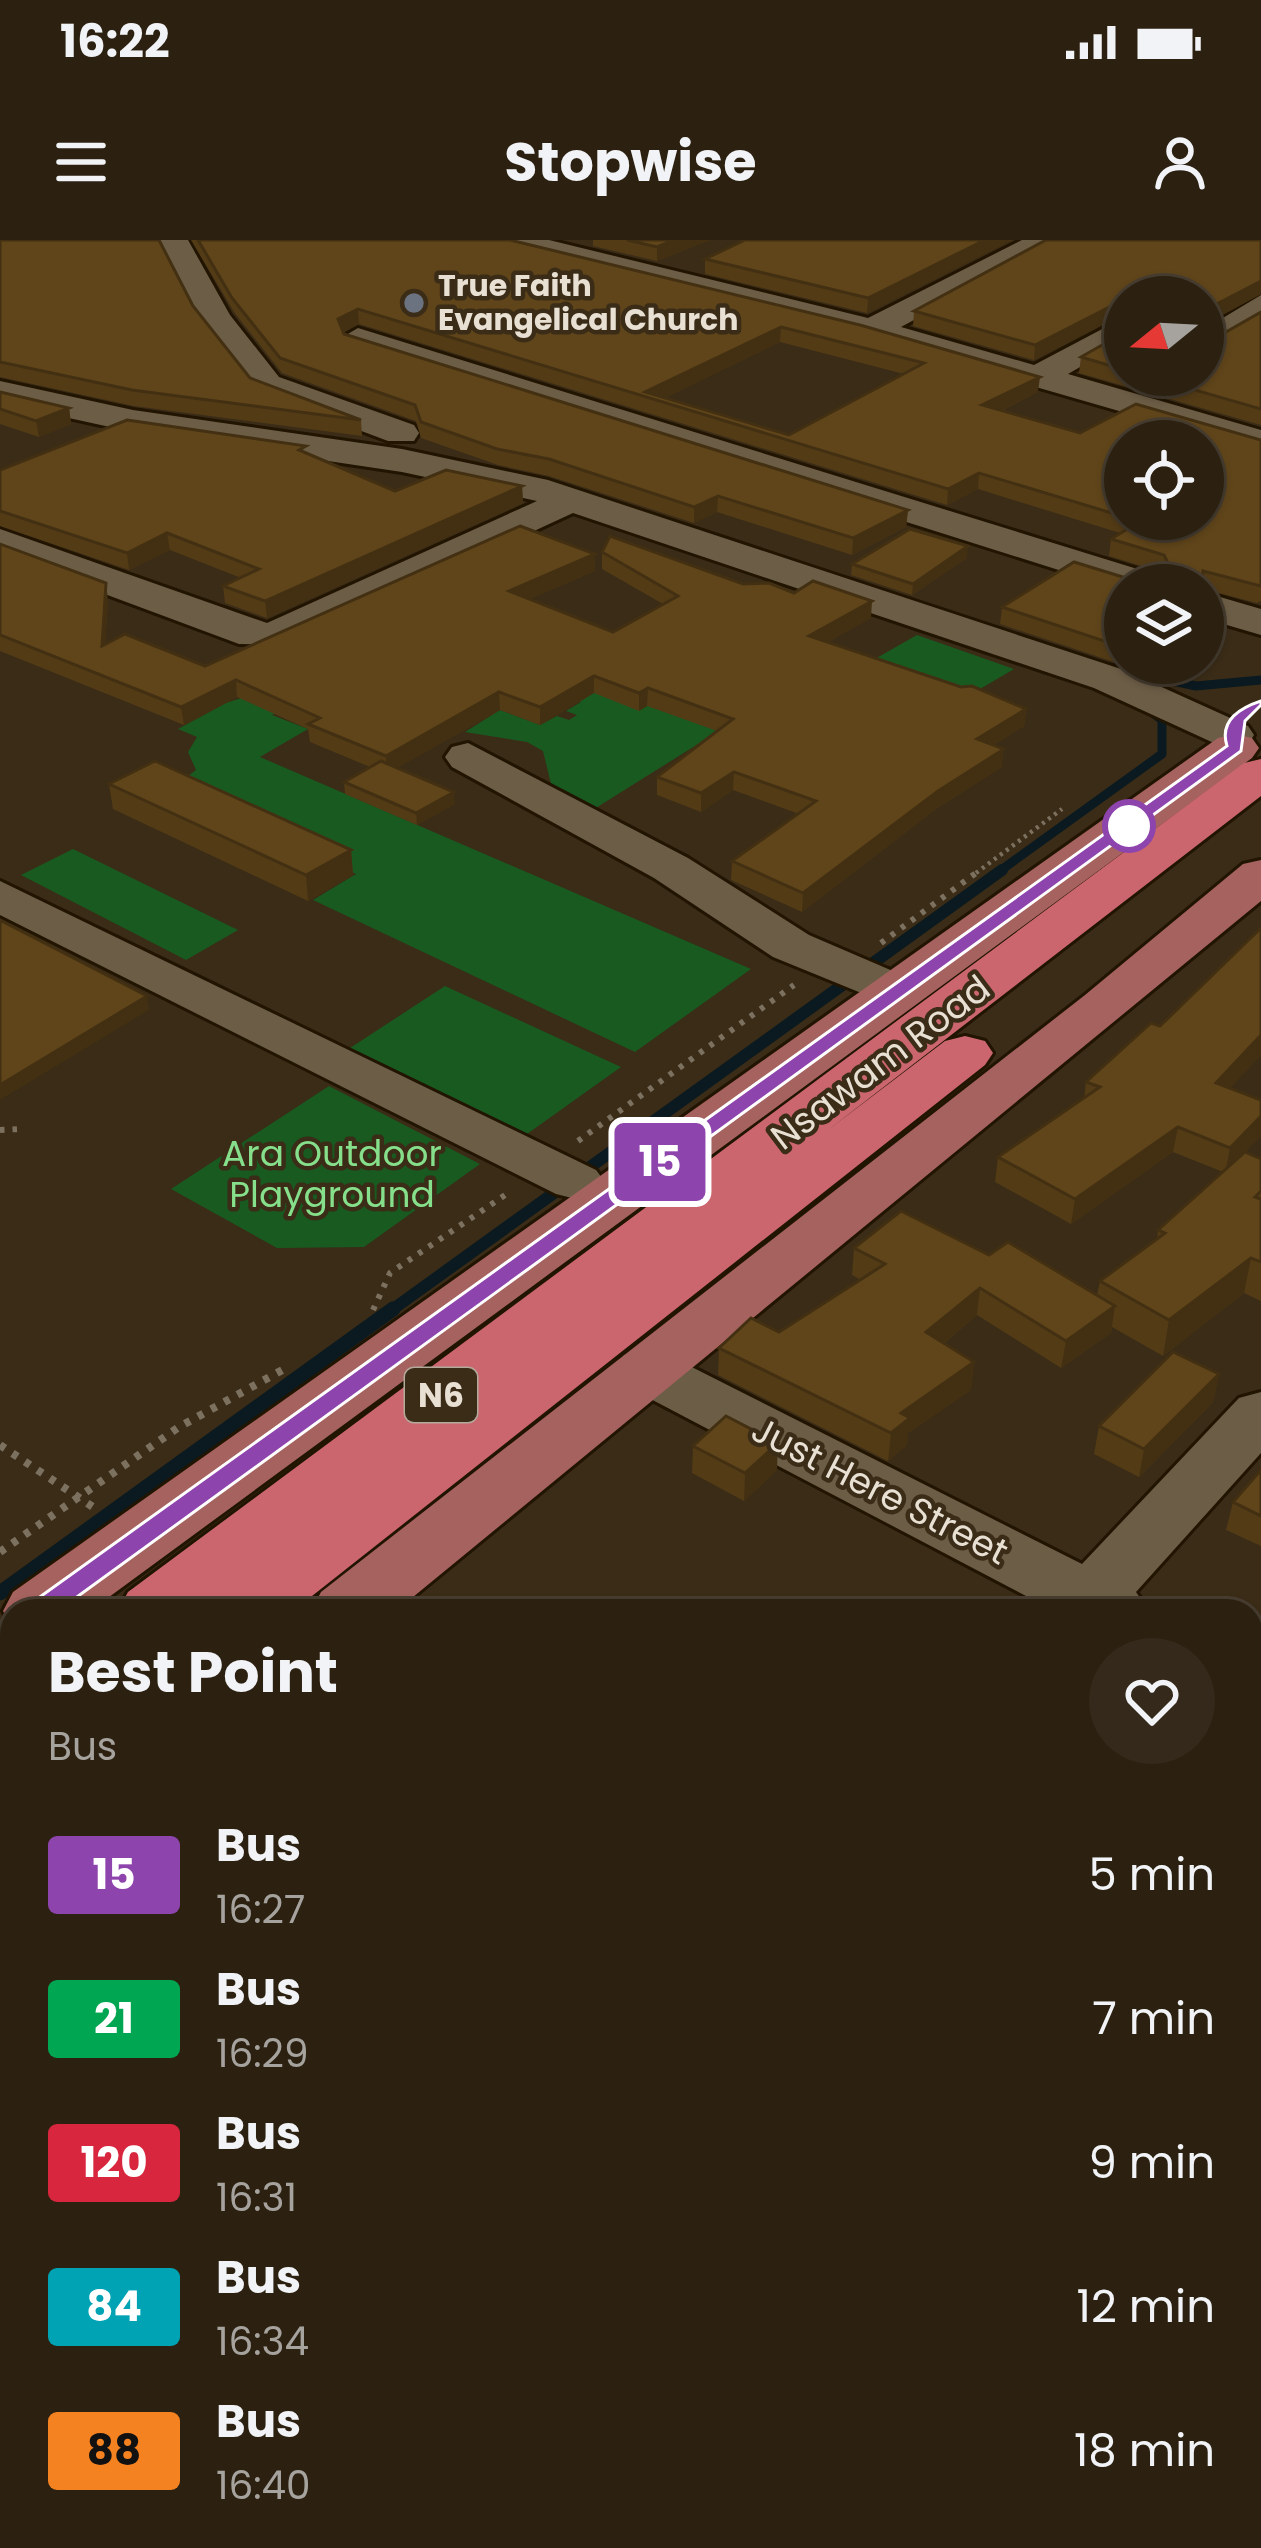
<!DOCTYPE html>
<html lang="en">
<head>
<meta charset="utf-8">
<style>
  :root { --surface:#2c2111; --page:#34291a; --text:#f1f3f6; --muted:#a6a39f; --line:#483e31 }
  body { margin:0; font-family:Poppins,sans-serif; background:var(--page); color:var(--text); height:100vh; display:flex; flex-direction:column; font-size:45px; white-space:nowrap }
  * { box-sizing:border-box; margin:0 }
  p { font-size:39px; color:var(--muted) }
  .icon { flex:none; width:66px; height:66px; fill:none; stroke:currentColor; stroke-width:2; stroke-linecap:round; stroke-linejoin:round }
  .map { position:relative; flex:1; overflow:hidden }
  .drawer { position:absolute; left:0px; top:1359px; width:1263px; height:951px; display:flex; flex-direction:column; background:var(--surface); border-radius:36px 36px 0 0; box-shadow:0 3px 9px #0004,0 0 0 3px var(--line) }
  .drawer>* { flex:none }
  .badge { padding:0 24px; border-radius:9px; font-size:42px; line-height:78px }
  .needle { width:78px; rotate:252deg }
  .tools { position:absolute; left:1104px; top:36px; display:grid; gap:24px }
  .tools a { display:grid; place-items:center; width:120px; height:120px; border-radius:50%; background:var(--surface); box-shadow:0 3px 9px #0004,0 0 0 3px var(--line); font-size:60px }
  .map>.badge { position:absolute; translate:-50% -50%; box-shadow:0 0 0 6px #fff }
  .round { display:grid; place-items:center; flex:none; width:126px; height:126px; border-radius:63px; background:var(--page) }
  .overview { display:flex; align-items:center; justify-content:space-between; height:204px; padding:0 48px }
  h1 { font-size:57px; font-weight:700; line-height:90px }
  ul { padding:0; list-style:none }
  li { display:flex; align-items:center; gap:36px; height:144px; padding:0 48px }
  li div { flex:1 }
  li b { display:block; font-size:45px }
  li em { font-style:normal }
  li .badge { min-width:132px; font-weight:700; text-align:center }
  .status { display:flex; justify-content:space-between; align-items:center; height:84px; padding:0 60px; background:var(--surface); direction:ltr }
  .status svg { height:33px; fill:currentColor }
  header { display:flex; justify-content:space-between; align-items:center; height:156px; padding:0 48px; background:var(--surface); font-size:54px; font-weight:700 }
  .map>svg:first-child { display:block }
  .green { fill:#195a20 }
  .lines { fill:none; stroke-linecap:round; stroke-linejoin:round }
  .stream-far2 { stroke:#0b1a20; stroke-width:9 }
  .stream-far1 { stroke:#0b1a20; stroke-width:12 }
  .stream { stroke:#0b1a20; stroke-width:15 }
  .minor-casing { stroke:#211401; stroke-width:6 }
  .major-casing { stroke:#211401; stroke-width:6 }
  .highway-casing { stroke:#211401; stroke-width:6 }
  .path-far2 { stroke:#7c705f; stroke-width:4.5; stroke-dasharray:3 4.5; stroke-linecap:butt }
  .path-far1 { stroke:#7c705f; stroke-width:6; stroke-dasharray:4.5 8; stroke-linecap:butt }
  .path { stroke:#7c705f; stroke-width:8; stroke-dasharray:6 9; stroke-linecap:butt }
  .minor { fill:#6c5d46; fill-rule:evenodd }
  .major { fill:#a5625f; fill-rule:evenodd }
  .highway { fill:#cb666f; fill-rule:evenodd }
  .wall { fill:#533b16; fill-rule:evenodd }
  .shaded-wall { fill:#433012 }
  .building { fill:#60451a; stroke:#433012; stroke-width:3; fill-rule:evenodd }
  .line { fill:#8e44ad; stroke:#fff; stroke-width:3 }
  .worship-dot { fill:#6b7280; stroke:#3a2c17; stroke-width:4.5 }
  .stop-dot { fill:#fff; stroke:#8e44ad; stroke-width:6 }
  .labels { text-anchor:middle; stroke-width:9; stroke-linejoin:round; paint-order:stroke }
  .far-poi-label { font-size:30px; font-weight:bold; fill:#e9e0d4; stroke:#3a2c17; text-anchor:start }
  .shield { fill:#3a2c17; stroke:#b4aa9b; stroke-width:3 }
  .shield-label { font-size:33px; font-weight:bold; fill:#e9e0d4 }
  .street-label { font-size:36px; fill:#e9e0d4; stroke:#3a2c17 }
  .park-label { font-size:36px; fill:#86df8a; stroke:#3a2c17 }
</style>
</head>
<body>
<div class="status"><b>16:22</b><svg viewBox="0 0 49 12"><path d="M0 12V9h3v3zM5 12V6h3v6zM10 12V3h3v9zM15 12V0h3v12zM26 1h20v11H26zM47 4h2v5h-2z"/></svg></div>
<header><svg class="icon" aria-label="menu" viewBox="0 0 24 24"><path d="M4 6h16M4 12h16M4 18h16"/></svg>Stopwise<svg class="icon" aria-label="person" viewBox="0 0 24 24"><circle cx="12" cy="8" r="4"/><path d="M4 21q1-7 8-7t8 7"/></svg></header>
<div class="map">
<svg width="1261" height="2308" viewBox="0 0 1261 2308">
  <rect width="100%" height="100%" fill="#3a2c17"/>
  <g class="green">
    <polygon points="917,395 1014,429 963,459 873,420"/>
    <polygon points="451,413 730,484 583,576 553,552 543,511 527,502 465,492 500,470 540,485 557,476 569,480 577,475 566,471 581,462"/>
    <polygon points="282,445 311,456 272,475 308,489 260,517 751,729 635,812 313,660 356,634 172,548 196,530 188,512 197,497 178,489 226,463"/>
    <polygon points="73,609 238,690 186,720 21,635"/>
    <polygon points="445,746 621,827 527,894 350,808"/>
    <polygon points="329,846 480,924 364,1007 277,1008 171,949"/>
  </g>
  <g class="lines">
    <g class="stream-far2">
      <polyline points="1109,427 1196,446 1261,440"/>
      <polyline points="997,633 1162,514 1162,480 1146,468"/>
    </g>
    <polyline class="stream-far1" points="389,1072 1002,630"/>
    <polyline class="stream" points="0,1353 393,1069"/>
    <defs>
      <g id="minor">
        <polygon points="158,0 188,0 230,75 279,137 414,185 419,193 414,201 388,201 255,151 198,78"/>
        <polygon points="496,0 549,0 868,78 1022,0 1061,0 901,87 1034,125 1125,77 1125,101 1068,134 1261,190 1261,212 860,96 500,7"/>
        <polygon points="1261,55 1261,80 1203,115 1203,90"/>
        <polygon points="358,88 1160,336 1166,345 1125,345 1125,351 346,105 341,98"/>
        <polygon points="0,141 133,170 402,209 548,240 1124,430 1248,486 1254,495 1248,504 1216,504 1094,448 573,273 288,405 239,404 0,315 0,289 267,383 537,261 402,232 133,192 0,163"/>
        <polygon points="1203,352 1261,369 1261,395 1203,378"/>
        <polygon points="468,503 688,618 809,695 916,741 924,752 916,763 898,768 773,717 654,638 452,527 445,517 452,507"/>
        <polygon points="0,641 596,930 605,942 596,954 576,959 556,954 0,675"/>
        <polygon points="646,1109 668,1115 1082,1324 1239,1158 1261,1152 1261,1213 1136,1352 1149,1371 1044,1371 1047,1367 624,1145 615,1130 624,1115"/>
        <polygon points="1251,1418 1261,1421 1261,1478 1251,1475"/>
        <polygon points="0,2169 12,2174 12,2276 0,2271"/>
        <polygon points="15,2298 113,2298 118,2308 19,2308"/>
        <polygon points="537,2298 637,2298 642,2308 541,2308"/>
      </g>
      <g id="major">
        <polygon points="1235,494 1252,498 1259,508 1252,518 90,1371 12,1371 12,1387 3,1371 13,1352 1218,498"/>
        <polygon points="1261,620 1261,661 396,1371 311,1371 321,1352 1085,755 1243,624"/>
        <polygon points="12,1603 12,1673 0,1677 0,1607"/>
      </g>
      <g id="highway">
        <polygon points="1261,519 1261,556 828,890 945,801 965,796 985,801 993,813 985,825 293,1371 208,1371 211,1366 204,1371 118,1371 128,1352 1244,523"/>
        <polygon points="12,1449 12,1512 0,1516 0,1453"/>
        <polygon points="12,1519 12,1586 0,1590 0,1522"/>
      </g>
    </defs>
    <use href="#minor" class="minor-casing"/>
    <use href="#major" class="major-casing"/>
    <use href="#highway" class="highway-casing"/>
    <polyline class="path-far2" points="976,633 1062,569"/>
    <g class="path-far1">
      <polyline points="881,703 980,630"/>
      <polyline points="0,890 20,889"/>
      <polyline points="578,901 794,745"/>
      <polyline points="373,1070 390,1033 508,953"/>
    </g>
    <g class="path">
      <polyline points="0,1205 99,1271"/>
      <polyline points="0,1312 179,1187 286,1128"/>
    </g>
    <use href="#minor" class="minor"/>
    <use href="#major" class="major"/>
    <use href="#highway" class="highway"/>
  </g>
  <g class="wall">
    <polygon points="0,0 193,66 250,138 361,180 362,196 134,166 0,137"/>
    <path d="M191 0H510L1038 152 1001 171 1080 193 1261 200V361L1257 363 1203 349 1125 345V423H1133L1129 427 1000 384 1002 367 1161 332 1109 316 1111 299 1120 293 978 249 947 265 359 84 343 92 344 94 908 270 906 287 852 315 717 272 694 283 549 236 498 225 421 198 416 181 282 133 234 72ZM780 102 904 134 789 195 665 158ZM1125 201 1203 279H1125Z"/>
    <polygon points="593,0 710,0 657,21 593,6"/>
    <polygon points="1012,0 867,73 705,34 705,19"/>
    <polygon points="1046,0 1261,0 1261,54 1204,85 1205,104 1261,72 1261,185 1079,133 1081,117 1125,92 1125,135 1203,135 1203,57 1125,57 1125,73 1034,120 913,86 914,71"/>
    <polygon points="0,152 69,168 71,184 39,197 0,184"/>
    <polygon points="307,213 395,251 522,246 523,263 267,378 225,363 223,346 241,338 170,310 129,330 0,286 0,230"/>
    <polygon points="0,304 108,360 105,404 205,426 595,314 595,331 530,359 613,392 663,364 602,329 602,312 743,344 794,353 871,378 828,402 1026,469 1024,486 994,505 1002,527 936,569 802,672 731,640 732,621 799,574 733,550 701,572 657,555 657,537 717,491 647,466 639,471 594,453 540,485 500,470 397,528 455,564 417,585 345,554 344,542 370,527 310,502 308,489 237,457 184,485 0,411"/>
    <polygon points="967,318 912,355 851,335 852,324"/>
    <polygon points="109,544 351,610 353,635 308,661 113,569"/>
    <polygon points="1261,815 1230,848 1261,896 1244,913 1261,919 1261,1061 1244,1053 1163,1116 1112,1087 1111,1093 1061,1128 977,1075 944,1103 974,1122 971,1150 908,1193 907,1205 888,1221 718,1135 719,1108 779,1092 861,1040 852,1035 854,1008 989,1015 1097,1055 1100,1041 1157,999 1158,990 1223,932 1173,912 1071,984 995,942 998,917 1084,859 1086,842"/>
    <polygon points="1219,1134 1213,1162 1139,1237 1094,1214 1099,1186"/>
    <polygon points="693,1206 777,1230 744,1261 692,1233"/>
    <polygon points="1261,1230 1261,1306 1226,1290 1233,1262"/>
    <polygon points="1261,1733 1261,1792 1251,1786 1251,1754 1254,1742"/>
    <polygon points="1251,1848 1261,1854 1261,2110 1251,2104"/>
  </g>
  <g class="shaded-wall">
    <polygon points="674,0 710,0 657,21 657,7"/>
    <polygon points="985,0 1012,0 867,73 868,58"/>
    <polygon points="1261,41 1261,54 1203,85 1203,71"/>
    <polygon points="1125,59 1125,73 1034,120 1035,105"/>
    <polygon points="358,69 359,84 339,94 338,79"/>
    <polygon points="781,87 780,102 659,161 645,152"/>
    <polygon points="1040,137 1038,152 980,181 982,165"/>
    <polygon points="69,168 71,184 39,197 36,181"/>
    <polygon points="979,233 978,249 947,265 948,249"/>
    <polygon points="522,246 523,263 267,378 265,361"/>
    <polygon points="718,256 717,272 694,283 694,267"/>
    <polygon points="908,270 906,287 852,315 853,298"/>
    <polygon points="167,293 170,310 129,330 127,313"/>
    <polygon points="968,306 967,318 912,355 913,344"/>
    <polygon points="595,314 595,331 510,368 509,351"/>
    <polygon points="106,343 108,360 104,423 102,406"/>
    <polygon points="872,361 871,378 809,413 809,396"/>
    <polygon points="594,436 594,453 540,485 540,467"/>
    <polygon points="236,440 237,457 184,485 181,467"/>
    <polygon points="648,448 647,466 639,471 639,453"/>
    <polygon points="499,452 500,470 387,534 386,516"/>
    <polygon points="1026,469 1024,486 975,517 977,499"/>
    <polygon points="1004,509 1002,527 936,569 802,672 803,653 938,551"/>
    <polygon points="734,532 733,550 701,572 701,553"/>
    <polygon points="454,552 455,564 417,585 416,573"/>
    <polygon points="351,610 353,635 308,661 306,635"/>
    <polygon points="147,756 149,770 0,860 0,845"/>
    <polygon points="1261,795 1261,815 1212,868 1216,843"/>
    <polygon points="1261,876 1261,896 1225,933 1230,908"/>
    <polygon points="1178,887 1173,912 1071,984 1075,959"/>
    <polygon points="1251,1018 1244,1053 1163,1116 1169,1080"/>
    <polygon points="980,1048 977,1075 924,1119 926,1092"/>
    <polygon points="1115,1066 1111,1093 1061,1128 1066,1101"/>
    <polygon points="974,1122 971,1150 908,1193 907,1205 888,1221 891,1193 901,1173"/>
    <polygon points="1219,1134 1213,1162 1139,1237 1144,1209"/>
    <polygon points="778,1203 777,1230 744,1261 745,1233"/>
    <polygon points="12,1910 12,1957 0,1966 0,1918"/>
  </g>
  <g class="building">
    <polygon points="0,0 159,0 193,66 250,138 361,180 132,150 0,122"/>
    <path d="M198 0H510L860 85 1040 137 982 165 1080 193 1136 164 1261 200V346L1203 331 1202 345H1125V408L1002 367 1074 322 1126 338 1132 333 1172 331 1164 315 1111 299 1139 282 1130 279H1203V201H1125V277L979 233 948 249 358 69 338 79 344 94 908 270 853 298 718 256 694 267 549 219 497 209 421 182 415 165 280 118 232 58ZM781 87 924 123 789 195 645 152Z"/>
    <polygon points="627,0 674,0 657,7"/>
    <polygon points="745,0 985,0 868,58 705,19"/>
    <polygon points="1046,0 1261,0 1261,41 1203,71 1203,57 1125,57 1125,59 1035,105 914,71"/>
    <polygon points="1261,72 1261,169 1143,135 1203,135 1203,74 1205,104"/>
    <polygon points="1125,92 1125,130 1081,117"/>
    <polygon points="0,152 69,168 36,181 0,169"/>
    <polygon points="127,180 306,206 299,210 395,251 446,230 522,246 265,361 223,346 259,329 167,293 127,313 0,271 0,230"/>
    <polygon points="520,286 595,314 509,351 613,392 678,356 602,312 610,296 743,344 769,343 794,353 813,341 872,361 809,396 961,447 972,446 1026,469 977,499 1004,509 938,551 803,653 732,621 816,561 734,532 701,553 657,537 733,479 648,448 639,453 594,436 540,467 499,452 386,516 308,484 320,478 236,440 181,467 0,395 0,304 106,343 102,406 125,394 205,426"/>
    <polygon points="910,289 968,306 913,344 852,324"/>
    <polygon points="155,521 351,610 306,635 109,544"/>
    <polygon points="381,521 454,552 416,573 344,542"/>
    <polygon points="0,680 147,756 0,845"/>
    <polygon points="1261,688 1261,795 1216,843 1261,860 1261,876 1230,908 1178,887 1075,959 998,917 1100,847 1086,842 1151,783 1160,786"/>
    <polygon points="1245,912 1261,919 1261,951 1255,957 1261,959 1261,1022 1251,1018 1169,1080 1100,1041 1165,993 1158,990"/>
    <polygon points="901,971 989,1015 1008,1002 1115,1066 1066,1101 980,1048 926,1092 974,1122 901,1173 910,1178 891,1193 719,1108 751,1078 779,1092 885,1024 854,1008"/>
    <polygon points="1173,1112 1219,1134 1144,1209 1099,1186"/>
    <polygon points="726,1176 778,1203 745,1233 693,1206"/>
    <polygon points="1261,1230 1261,1276 1233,1262"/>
    <polygon points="12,1778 12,1910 0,1918 0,1817 4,1814 0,1810 0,1786"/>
    <polygon points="1251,1848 1261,1854 1261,2065 1251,2059"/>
  </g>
  <path class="line" d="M1261 461V465L1245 481 1241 511 48 1378H30V1364L1227 506C1219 481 1240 468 1261 461Z"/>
  <circle class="worship-dot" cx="414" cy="63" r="12"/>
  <circle class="stop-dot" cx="1129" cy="586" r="24"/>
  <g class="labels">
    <g class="far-poi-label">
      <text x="438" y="56">True Faith<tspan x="438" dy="34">Evangelical Church</tspan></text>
    </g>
    <rect class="shield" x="405" y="1128" width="72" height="54" rx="9"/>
    <g class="shield-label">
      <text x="441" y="1167">N6</text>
    </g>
    <g class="street-label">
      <text transform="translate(880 822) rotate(-37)" y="13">Nsawam Road</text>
      <text transform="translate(880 1250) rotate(27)" y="13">Just Here Street</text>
    </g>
    <g class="park-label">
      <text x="332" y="926">Ara Outdoor<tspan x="332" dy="41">Playground</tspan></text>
    </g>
  </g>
</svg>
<div class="tools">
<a><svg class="needle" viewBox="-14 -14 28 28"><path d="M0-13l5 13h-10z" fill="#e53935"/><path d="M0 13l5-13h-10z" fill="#a6a39f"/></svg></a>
<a><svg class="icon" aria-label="locate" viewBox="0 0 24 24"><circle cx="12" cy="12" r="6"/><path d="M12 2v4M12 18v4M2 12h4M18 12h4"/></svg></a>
<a><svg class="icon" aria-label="layers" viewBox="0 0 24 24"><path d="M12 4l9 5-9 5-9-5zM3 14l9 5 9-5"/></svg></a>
</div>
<b class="badge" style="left:660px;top:922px;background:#8e44ad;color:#fff">15</b>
<section class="drawer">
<div class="overview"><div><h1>Best Point</h1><p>Bus</p></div><a class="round"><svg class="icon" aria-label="heart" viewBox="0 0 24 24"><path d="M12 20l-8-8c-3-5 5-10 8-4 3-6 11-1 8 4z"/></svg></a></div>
<ul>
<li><span class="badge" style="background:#8e44ad;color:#fff">15</span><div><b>Bus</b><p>16:27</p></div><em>5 min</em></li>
<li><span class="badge" style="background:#00a651;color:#fff">21</span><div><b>Bus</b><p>16:29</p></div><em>7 min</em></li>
<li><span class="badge" style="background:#d7263d;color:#fff">120</span><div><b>Bus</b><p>16:31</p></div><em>9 min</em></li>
<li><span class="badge" style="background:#00a3b4;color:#fff">84</span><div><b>Bus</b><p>16:34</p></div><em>12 min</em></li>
<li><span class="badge" style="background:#f58220;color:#111">88</span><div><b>Bus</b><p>16:40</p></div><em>18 min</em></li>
</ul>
</section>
</div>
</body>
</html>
